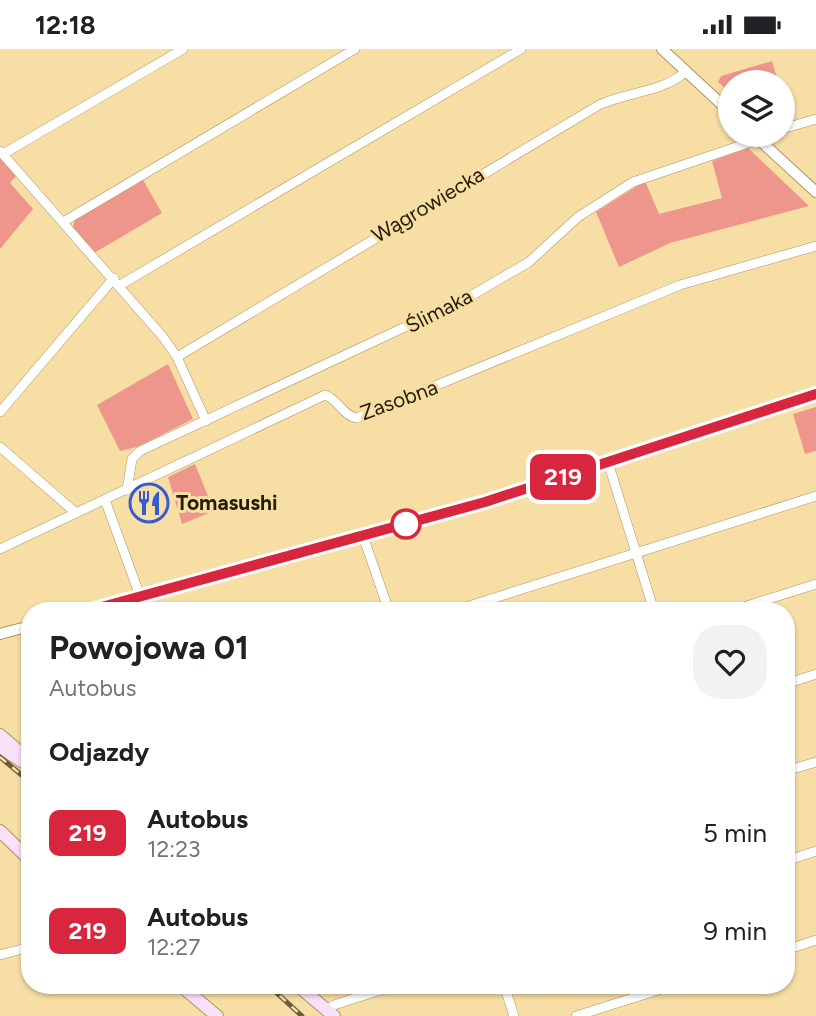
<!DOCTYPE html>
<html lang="pl">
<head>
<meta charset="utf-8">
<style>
  :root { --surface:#fff; --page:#f2f2f2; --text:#202124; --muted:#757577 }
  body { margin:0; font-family:Figtree,sans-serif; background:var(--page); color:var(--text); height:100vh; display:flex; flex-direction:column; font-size:26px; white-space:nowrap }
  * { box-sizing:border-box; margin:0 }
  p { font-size:23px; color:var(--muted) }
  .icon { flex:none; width:38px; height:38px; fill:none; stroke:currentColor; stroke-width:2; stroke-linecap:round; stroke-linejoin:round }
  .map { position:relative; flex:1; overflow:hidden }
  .sheet { position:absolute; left:21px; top:553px; width:774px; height:392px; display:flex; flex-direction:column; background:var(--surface); border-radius:28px; box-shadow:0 2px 5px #0004 }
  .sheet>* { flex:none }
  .badge { padding:0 14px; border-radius:10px; font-size:24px; line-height:46px }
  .buttons { position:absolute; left:718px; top:21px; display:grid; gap:14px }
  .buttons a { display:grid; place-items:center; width:77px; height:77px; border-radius:50%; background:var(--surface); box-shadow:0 2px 5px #0004; font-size:35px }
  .map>.badge { position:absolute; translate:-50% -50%; box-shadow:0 0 0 4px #fff }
  h2 { padding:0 28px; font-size:26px; line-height:63px }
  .round { display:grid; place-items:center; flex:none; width:74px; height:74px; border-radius:28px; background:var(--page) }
  .summary { display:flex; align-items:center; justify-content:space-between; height:119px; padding:0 28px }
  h1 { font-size:33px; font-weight:700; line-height:52px }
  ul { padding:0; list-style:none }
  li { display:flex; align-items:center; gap:21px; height:98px; padding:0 28px }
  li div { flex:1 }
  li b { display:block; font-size:26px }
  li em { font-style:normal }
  li .badge { min-width:77px; font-weight:700; text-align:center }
  .status { display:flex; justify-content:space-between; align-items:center; height:49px; padding:0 35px; background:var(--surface); direction:ltr }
  .status svg { height:19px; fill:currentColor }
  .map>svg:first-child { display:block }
  .green { fill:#ef968c }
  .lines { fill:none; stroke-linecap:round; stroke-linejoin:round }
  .minor-casing { stroke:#ae965f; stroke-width:10 }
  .tertiary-casing { stroke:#ae965f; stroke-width:12 }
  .secondary-casing { stroke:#ae965f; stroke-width:14 }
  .minor { stroke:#fff; stroke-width:9 }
  .tertiary { stroke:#fff; stroke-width:10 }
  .secondary { stroke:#fae1fa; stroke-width:12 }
  .rail-casing { stroke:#6b5c3b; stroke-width:5 }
  .rail { stroke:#f7dea5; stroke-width:2.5; stroke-dasharray:8; stroke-linecap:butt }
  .line-casing { stroke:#fff; stroke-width:16 }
  .line { stroke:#d7263d; stroke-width:10 }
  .stop-dot { fill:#fff; stroke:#d7263d; stroke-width:3.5 }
  .labels { text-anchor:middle; stroke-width:6; stroke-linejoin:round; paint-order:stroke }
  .street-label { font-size:21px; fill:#271d07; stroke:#f7dea5 }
  .poi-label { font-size:21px; font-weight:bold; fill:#271d07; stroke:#f7dea5; text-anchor:start }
</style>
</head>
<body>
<div class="status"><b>12:18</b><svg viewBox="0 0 49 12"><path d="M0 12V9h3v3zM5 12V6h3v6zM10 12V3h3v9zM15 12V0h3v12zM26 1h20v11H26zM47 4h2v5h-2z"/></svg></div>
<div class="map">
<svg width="816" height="967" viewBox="0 0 816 967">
  <rect width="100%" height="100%" fill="#f7dea5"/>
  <g class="green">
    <polygon points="772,12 778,33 730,33 730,44 718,33 721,27"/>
    <polygon points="748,99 809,157 670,194 619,218 596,163 645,132 659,165 722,149 712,112"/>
    <polygon points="0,109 16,127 10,134 33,160 0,200"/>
    <polygon points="143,131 162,164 94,204 72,180 75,171"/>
    <polygon points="168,315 193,370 137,398 120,402 97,356"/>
    <polygon points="816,358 816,402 805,405 793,365"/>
    <polygon points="195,415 214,462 182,475 168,428"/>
  </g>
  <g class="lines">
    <defs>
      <g id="minor">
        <polyline points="782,80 816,70"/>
        <polyline points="0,102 163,288 177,308 206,372"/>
        <polyline points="3,105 183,0"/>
        <polyline points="63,173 355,0"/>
        <polyline points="120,236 521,0"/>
        <path d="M177 308 599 56C626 43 665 43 686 22"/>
        <polyline points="0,363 114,229"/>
        <polyline points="0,398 76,464"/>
        <polyline points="608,413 654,562"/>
        <polyline points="127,441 132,410 140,402 469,248 529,213 578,168 633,133 748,94 762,86"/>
        <polyline points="105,451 140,547"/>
        <polyline points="363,487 389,562"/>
        <path d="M0 500 325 346C338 350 343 367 357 369L680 236 816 197"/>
        <polyline points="453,562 816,447"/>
        <polyline points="731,562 816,535"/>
        <polyline points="786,635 816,625"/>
        <polyline points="786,722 816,713"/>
        <polyline points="786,812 816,802"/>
        <polyline points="786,901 816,891"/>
        <polyline points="0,906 30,898"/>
        <polyline points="504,936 514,967"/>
        <polyline points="327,961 334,956 396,936"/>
        <polyline points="576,967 674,936"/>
      </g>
      <g id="tertiary">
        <polyline points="662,0 730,63"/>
        <polyline points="754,86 816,143"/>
        <polyline points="87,562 485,453 816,345"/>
        <polyline points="0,585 30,577"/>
      </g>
      <g id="secondary">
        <polyline points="0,686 30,712"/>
        <polyline points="0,698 23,713"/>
        <polyline points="0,782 30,811"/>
        <polyline points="180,936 217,967"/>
        <polyline points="297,936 334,967"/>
      </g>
    </defs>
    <use href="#minor" class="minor-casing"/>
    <use href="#tertiary" class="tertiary-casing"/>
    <use href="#secondary" class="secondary-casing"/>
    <use href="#minor" class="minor"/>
    <use href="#tertiary" class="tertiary"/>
    <use href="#secondary" class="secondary"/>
    <defs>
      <g id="rail">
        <polyline points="0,708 30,733"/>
        <polyline points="268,936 302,967"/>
      </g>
    </defs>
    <use href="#rail" class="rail-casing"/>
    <use href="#rail" class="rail"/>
  </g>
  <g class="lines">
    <defs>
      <polyline id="line" points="87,562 485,453 816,345"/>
    </defs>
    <use href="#line" class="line-casing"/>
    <use href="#line" class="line"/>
  </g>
  <defs>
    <symbol id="restaurant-ring" viewBox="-11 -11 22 22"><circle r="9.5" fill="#f7dea5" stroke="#385bcc" stroke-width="1.5"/><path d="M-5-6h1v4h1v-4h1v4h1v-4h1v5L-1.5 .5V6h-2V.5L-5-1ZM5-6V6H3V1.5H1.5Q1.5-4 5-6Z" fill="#385bcc"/></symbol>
  </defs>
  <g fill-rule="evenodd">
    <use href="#restaurant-ring" x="127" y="432" width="44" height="44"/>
  </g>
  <circle class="stop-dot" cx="406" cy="475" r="14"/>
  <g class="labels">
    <g class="street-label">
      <text transform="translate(428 156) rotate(-31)" y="7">Wągrowiecka</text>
      <text transform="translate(439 262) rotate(-27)" y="7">Ślimaka</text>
      <text transform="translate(399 351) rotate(-20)" y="7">Zasobna</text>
    </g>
    <g class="poi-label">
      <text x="176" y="461">Tomasushi</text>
    </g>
  </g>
</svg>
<div class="buttons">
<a><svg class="icon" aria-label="layers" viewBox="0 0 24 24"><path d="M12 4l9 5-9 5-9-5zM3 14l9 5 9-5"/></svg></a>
</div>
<b class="badge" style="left:563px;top:428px;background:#d7263d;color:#fff">219</b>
<section class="sheet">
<div class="summary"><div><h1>Powojowa 01</h1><p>Autobus</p></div><a class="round"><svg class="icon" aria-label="heart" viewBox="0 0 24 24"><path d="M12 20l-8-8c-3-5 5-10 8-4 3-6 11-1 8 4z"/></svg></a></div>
<h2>Odjazdy</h2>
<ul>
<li><span class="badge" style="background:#d7263d;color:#fff">219</span><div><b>Autobus</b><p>12:23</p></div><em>5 min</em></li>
<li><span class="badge" style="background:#d7263d;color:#fff">219</span><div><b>Autobus</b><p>12:27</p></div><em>9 min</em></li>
</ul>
</section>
</div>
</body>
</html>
